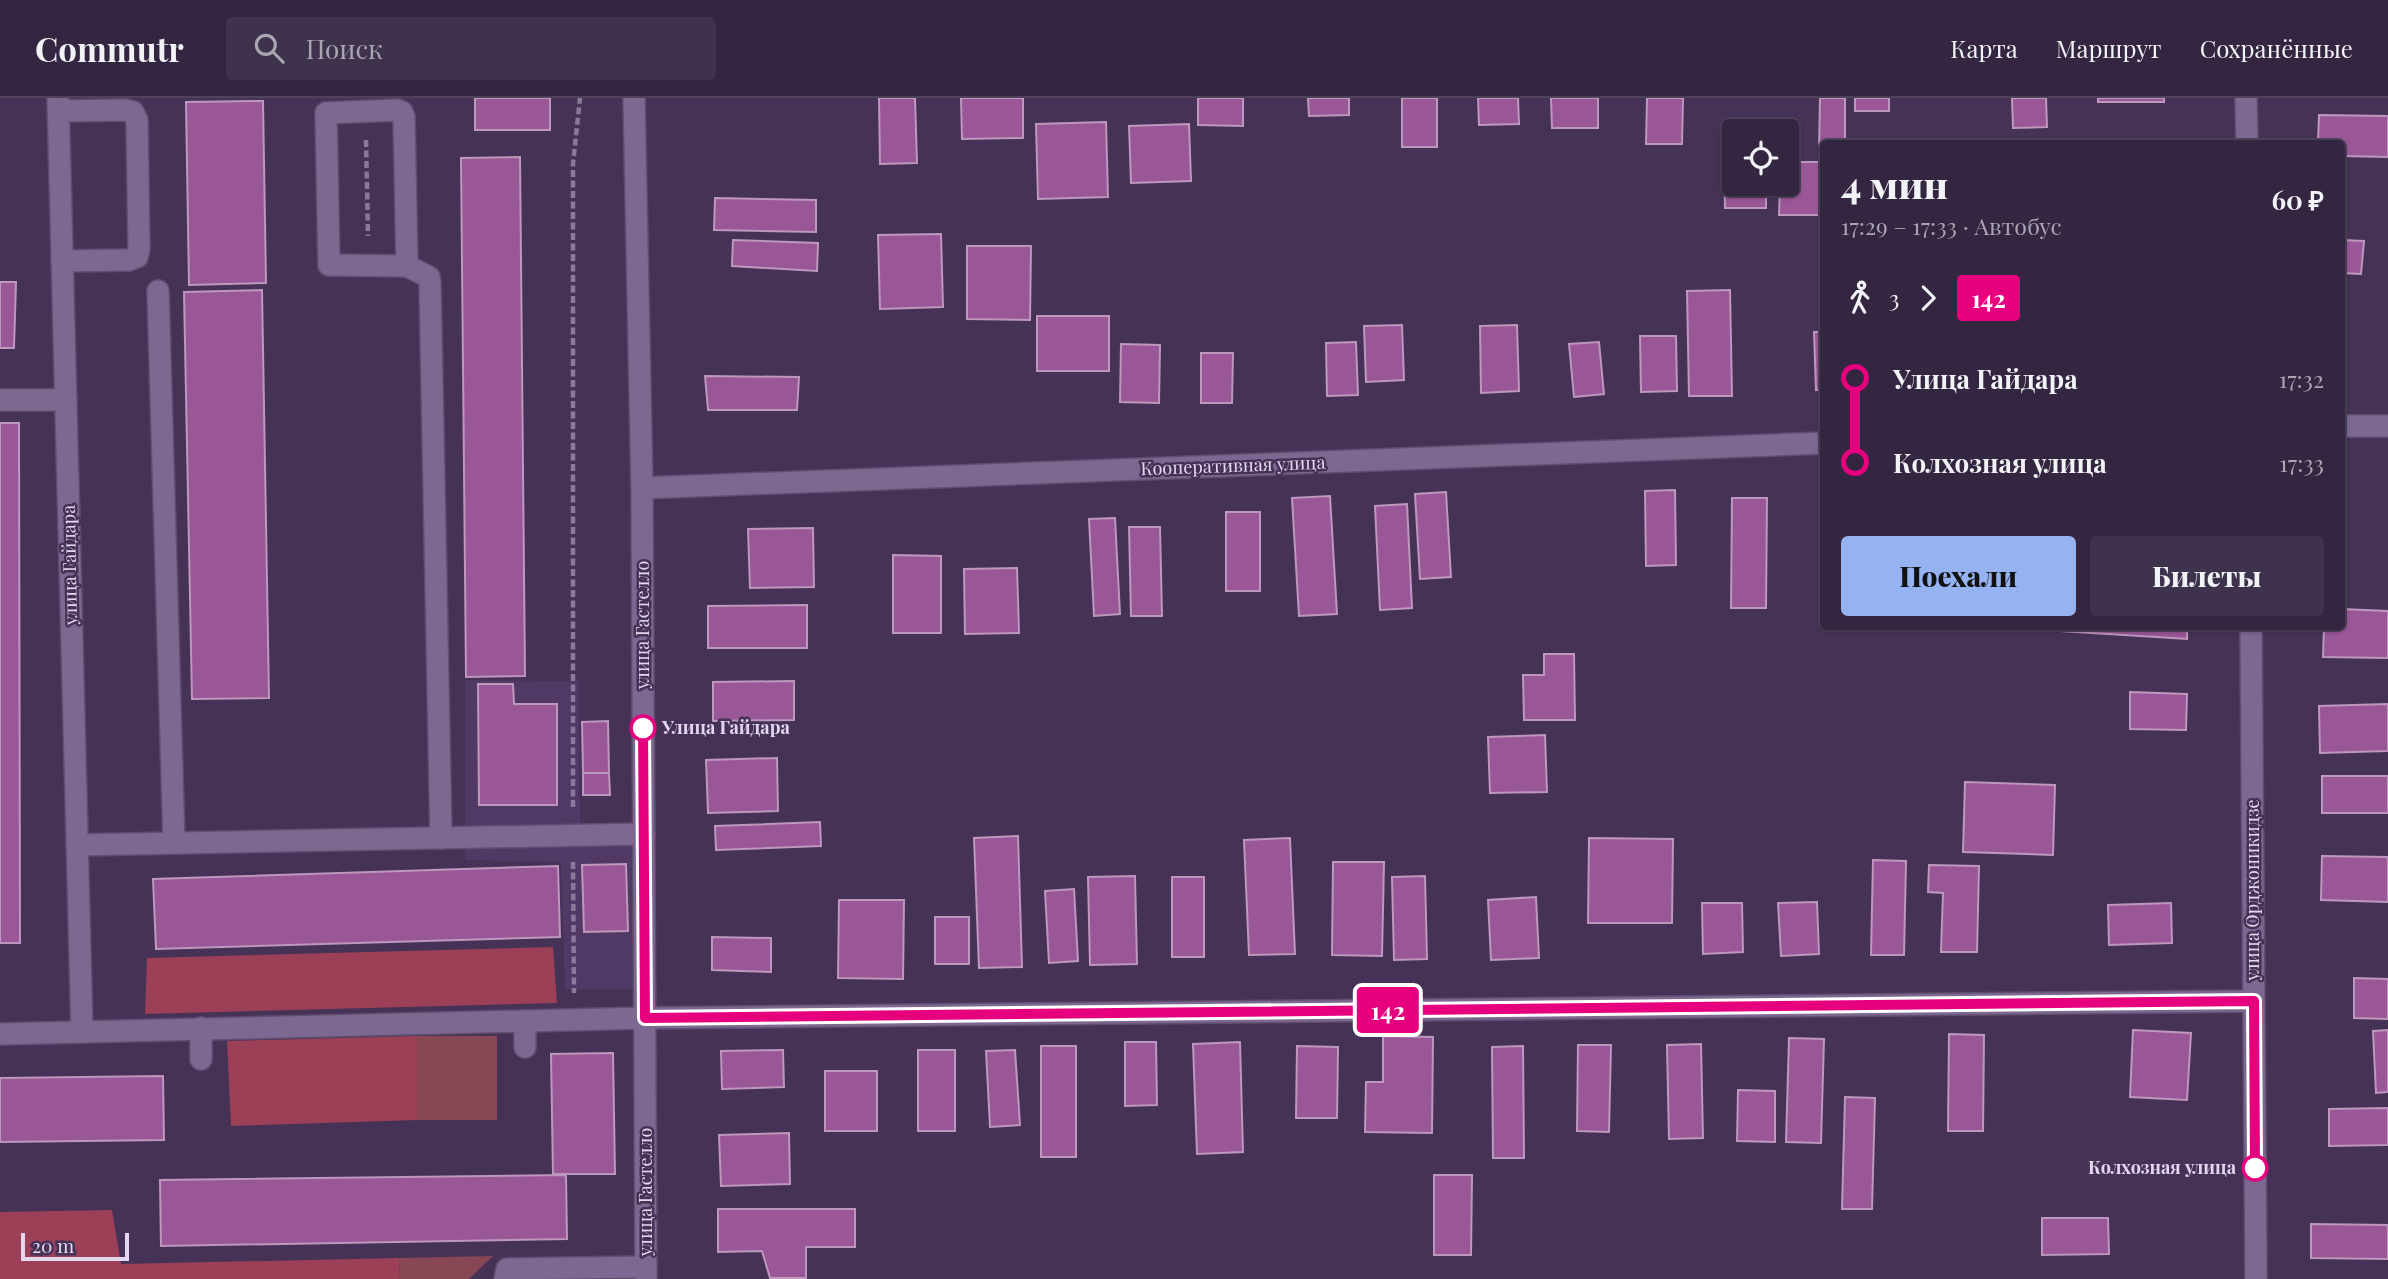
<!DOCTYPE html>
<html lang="ru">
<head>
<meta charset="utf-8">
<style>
  :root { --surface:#342641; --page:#3f324c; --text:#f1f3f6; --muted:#a9a5b1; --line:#4e435a; --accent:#95b2f1 }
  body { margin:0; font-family:"Playfair Display",serif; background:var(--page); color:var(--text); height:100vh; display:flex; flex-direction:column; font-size:26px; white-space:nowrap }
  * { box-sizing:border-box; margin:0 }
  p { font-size:23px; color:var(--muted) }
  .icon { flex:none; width:38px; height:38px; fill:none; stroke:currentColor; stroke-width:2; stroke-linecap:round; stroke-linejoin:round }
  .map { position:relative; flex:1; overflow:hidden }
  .details { position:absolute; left:1820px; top:42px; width:525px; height:490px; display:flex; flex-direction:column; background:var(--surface); border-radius:7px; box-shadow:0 2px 5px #0004,0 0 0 2px var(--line) }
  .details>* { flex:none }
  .badge { padding:0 14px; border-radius:5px; font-size:24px; line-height:46px }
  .buttons { position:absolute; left:1722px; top:21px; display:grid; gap:14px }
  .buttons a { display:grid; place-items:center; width:77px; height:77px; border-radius:7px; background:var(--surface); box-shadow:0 2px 5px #0004,0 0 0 2px var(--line); font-size:35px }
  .scale { position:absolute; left:21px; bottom:18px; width:108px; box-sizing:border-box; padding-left:7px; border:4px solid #e4d8f0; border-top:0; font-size:19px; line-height:24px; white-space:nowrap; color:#e4d8f0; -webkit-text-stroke:5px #463257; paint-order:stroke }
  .map>.badge { position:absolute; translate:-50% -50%; box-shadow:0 0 0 4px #fff }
  .legs { display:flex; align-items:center; gap:10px; height:77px; padding:0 21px; font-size:23px }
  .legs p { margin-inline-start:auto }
  .overview { display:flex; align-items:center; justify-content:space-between; height:119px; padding:0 21px }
  h1 { font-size:38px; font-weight:800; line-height:52px }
  .button { display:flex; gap:14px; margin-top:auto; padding:14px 21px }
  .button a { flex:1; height:80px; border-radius:7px; background:var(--accent); color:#111; font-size:28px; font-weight:800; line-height:80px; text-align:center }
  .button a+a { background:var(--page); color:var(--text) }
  ul { padding:0 21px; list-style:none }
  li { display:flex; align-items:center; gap:24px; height:84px; font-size:26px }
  li i { display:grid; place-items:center; width:10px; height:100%; margin:0 9px; background:currentColor }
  li i::after { content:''; width:18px; height:18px; margin:-9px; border:5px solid; border-radius:50%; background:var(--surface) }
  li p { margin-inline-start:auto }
  li:first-child i { background:linear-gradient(#0000 50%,currentColor 0) }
  li:last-child i { background:linear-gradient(currentColor 50%,#0000 0) }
  header { display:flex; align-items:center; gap:42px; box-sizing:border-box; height:98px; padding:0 35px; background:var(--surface); border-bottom:2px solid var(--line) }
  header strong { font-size:33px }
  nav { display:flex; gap:38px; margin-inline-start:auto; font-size:24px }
  .search { width:490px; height:63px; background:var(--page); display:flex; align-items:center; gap:18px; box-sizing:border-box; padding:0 24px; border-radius:7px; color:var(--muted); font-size:26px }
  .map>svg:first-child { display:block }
  .built { fill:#513965 }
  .green { fill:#884754 }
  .forest { fill:#9b4056 }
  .building { fill:#995797; stroke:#be97bc; stroke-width:2 }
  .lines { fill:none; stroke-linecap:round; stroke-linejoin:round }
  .minor-casing { stroke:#604e6e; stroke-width:24 }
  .path { stroke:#8a7998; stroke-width:4.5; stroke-dasharray:7 3.5; stroke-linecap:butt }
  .minor { stroke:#7d6891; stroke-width:21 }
  .line-1-casing { stroke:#fff; stroke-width:16 }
  .line-1 { stroke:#e6007e; stroke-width:10 }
  .stop-1-dot { fill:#fff; stroke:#e6007e; stroke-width:3.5 }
  .labels { text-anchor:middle; stroke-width:5; stroke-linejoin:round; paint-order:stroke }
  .street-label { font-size:18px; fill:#e4d8f0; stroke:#463257 }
  .stop-label { font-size:18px; font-weight:bold; fill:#e4d8f0; stroke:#463257; text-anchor:start }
</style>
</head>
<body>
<header>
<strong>Commutr</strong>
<div class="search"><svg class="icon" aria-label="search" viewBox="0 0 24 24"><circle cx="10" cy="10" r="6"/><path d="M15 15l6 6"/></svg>Поиск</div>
<nav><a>Карта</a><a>Маршрут</a><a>Сохранённые</a></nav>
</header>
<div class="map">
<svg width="2388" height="1181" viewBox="0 0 2388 1181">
  <rect width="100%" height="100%" fill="#463257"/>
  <polygon class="built" points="465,582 578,583 580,727 631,727 635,891 565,891 561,764 465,762"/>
  <g class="green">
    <rect x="417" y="938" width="80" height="84"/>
    <polygon points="493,1158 469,1181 400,1181 399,1160"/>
  </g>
  <g class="forest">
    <polygon points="553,849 557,905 145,916 147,860"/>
    <polygon points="417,938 417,1022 231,1028 227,943"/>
    <polygon points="112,1112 121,1166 399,1160 400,1181 0,1181 0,1114"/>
  </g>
  <g class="building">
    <rect x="475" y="0" width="75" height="32"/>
    <polygon points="879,0 915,0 917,65 880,66"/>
    <polygon points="961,0 1023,0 1023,40 962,41"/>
    <polygon points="1198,0 1243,0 1243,28 1198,27"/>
    <polygon points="1308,0 1349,0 1349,17 1309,18"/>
    <rect x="1402" y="0" width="35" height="49"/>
    <polygon points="1478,0 1518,0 1519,26 1479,27"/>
    <polygon points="1551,0 1598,0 1598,30 1552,30"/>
    <polygon points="1647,0 1683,0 1682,46 1646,46"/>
    <polygon points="1820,0 1845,0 1845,46 1824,46 1824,52 1819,52"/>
    <rect x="1855" y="0" width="34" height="13"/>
    <polygon points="2012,0 2046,0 2047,29 2013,30"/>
    <rect x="2098" y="0" width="66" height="4"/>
    <polygon points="263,3 266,185 189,187 186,4"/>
    <polygon points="2319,17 2388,18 2388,59 2342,58 2342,46 2318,46"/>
    <polygon points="1106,24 1108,99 1038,101 1036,26"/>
    <polygon points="1189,26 1191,83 1131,85 1129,28"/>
    <rect x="2066" y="44" width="97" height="2"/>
    <polygon points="1724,57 1734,57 1734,86 1766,86 1766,110 1725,110"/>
    <polygon points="520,59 525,578 466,579 461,60"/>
    <polygon points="1787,64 1824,64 1824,117 1779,117 1780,86 1787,86"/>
    <polygon points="715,100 816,102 816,134 714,132"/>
    <polygon points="941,136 943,209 880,211 878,137"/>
    <polygon points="733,142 818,145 817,173 732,168"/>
    <polygon points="2342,142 2364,143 2361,176 2342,175"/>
    <polygon points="967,148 1031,148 1030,222 967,221"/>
    <polygon points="0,184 16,184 14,250 0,250"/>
    <polygon points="262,192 269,600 192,601 184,194"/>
    <polygon points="1730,192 1732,298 1689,298 1687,193"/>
    <rect x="1037" y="218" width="72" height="55"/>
    <polygon points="1402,227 1404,282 1366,284 1364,228"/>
    <polygon points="1517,227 1519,293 1481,295 1480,228"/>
    <polygon points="1814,234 1824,234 1824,291 1816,292"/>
    <polygon points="1640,238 1676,238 1677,293 1641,294"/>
    <polygon points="1356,244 1358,297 1327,298 1326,245"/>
    <polygon points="1599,244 1604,296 1574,299 1569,246"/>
    <polygon points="1121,246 1160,247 1159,305 1120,304"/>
    <polygon points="1201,255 1233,255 1232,305 1201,305"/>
    <polygon points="705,278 799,279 797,312 708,312"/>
    <polygon points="0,325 19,325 20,845 0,845"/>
    <polygon points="1675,392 1676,467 1646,468 1645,393"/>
    <polygon points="1446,394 1451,479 1420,481 1415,396"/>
    <polygon points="1330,398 1337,516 1299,518 1292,400"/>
    <polygon points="1819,399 1824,399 1824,457 1820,457"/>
    <polygon points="1732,400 1767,400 1766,510 1731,510"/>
    <polygon points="1407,406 1412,510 1380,512 1375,408"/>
    <rect x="1226" y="414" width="34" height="79"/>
    <polygon points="1115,420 1120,516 1094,518 1089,421"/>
    <polygon points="1129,429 1160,429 1162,518 1131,518"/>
    <polygon points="813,430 814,489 750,490 748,431"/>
    <polygon points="893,457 941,458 941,535 893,535"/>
    <polygon points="1017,470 1019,535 965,536 964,471"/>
    <polygon points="807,507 807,550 708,550 708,508"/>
    <polygon points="2342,511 2388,513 2388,560 2323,559 2324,528 2342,528"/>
    <polygon points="2060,528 2187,528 2187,541 2060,533"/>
    <polygon points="1544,556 1574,556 1575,622 1524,622 1523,577 1544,577"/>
    <polygon points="794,583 794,622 713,623 713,584"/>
    <polygon points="478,586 513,586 514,606 557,606 557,707 479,707"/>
    <polygon points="2130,594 2187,596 2186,632 2130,631"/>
    <polygon points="2388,606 2388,653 2320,655 2319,608"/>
    <polygon points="608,623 609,675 583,675 582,624"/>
    <polygon points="1545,637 1547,694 1490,695 1488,639"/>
    <polygon points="777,660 778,713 708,715 706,662"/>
    <polygon points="583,675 609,675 610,697 583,697"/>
    <rect x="2322" y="678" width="66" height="37"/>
    <polygon points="1965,684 2055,687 2053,757 1963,754"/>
    <polygon points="820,724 821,748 716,752 715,728"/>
    <polygon points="1018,738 1022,869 979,870 974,740"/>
    <polygon points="1290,740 1295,856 1249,857 1244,742"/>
    <polygon points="1589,740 1673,741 1672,825 1588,825"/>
    <polygon points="2322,758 2388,759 2388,804 2321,802"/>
    <polygon points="1873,762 1906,763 1904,857 1871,857"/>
    <polygon points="1333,764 1384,764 1382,858 1332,857"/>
    <polygon points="626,766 628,833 584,834 582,767"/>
    <polygon points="1929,767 1979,768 1977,854 1941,854 1943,795 1928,794"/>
    <polygon points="558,768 560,839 156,851 153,781"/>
    <polygon points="1135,778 1137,866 1090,867 1088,779"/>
    <polygon points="1425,778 1427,861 1394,862 1392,779"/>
    <rect x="1172" y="779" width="32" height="80"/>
    <polygon points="1074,791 1078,863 1049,865 1045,793"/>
    <polygon points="1536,799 1539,860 1491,862 1488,802"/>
    <polygon points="839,802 904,802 903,881 838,880"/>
    <polygon points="1817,804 1819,856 1781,858 1778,805"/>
    <polygon points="1702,805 1742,805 1743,854 1703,856"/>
    <polygon points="2171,805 2172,845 2109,847 2108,807"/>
    <rect x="935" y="819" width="34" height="47"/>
    <polygon points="712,839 771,840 771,874 712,872"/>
    <polygon points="2354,880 2388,881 2388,921 2354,920"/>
    <polygon points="2133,932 2191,935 2187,1002 2130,999"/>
    <polygon points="2388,932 2388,994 2376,995 2373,933"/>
    <polygon points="1949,936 1984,937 1983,1033 1948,1033"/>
    <polygon points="1383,938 1433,939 1432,1035 1365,1034 1366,984 1383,984"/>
    <polygon points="1789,940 1824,941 1821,1045 1786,1044"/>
    <polygon points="1125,944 1156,944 1157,1007 1125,1008"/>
    <polygon points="1240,944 1243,1054 1197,1056 1193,946"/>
    <polygon points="1701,946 1703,1040 1669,1041 1667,947"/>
    <polygon points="1578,947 1611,947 1609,1034 1577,1033"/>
    <rect x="1041" y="948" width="35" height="111"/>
    <polygon points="1297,948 1338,949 1337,1020 1296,1020"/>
    <polygon points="1523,948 1524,1060 1493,1060 1492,949"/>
    <polygon points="783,952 784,989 722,991 721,953"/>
    <rect x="918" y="952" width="37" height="81"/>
    <polygon points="1015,952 1020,1027 990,1029 986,953"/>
    <polygon points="613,955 615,1076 553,1076 551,956"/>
    <rect x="825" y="973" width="52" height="60"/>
    <polygon points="163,978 164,1042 0,1044 0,980"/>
    <polygon points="1738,992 1775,993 1775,1044 1737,1043"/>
    <polygon points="1845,999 1875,1000 1872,1111 1842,1111"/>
    <polygon points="2388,1010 2388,1047 2329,1048 2329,1011"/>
    <polygon points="789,1035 790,1086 721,1088 719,1037"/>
    <polygon points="566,1077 567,1141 161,1148 160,1082"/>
    <polygon points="1434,1077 1472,1077 1471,1157 1434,1157"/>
    <polygon points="718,1111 855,1111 855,1149 806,1149 806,1180 770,1180 762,1153 718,1154"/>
    <polygon points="2042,1120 2108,1120 2109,1156 2042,1157"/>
    <polygon points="2311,1126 2388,1127 2388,1161 2311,1160"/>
  </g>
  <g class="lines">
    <defs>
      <g id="minor">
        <polyline points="58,0 82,934"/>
        <polyline points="634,0 642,390 646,1181"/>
        <polyline points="2246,0 2247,46"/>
        <polyline points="59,13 125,12 133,14 137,22 139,151 137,159 129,162 62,163"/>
        <polyline points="407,168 329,167 326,15 397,12 402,14 404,19 407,168 429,179 430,185 441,740"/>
        <polyline points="158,193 174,745"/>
        <polyline points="0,302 66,302"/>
        <polyline points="2342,328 2388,328"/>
        <polyline points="642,390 1824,345"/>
        <polyline points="2251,528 2256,1181"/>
        <polyline points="77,747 644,736"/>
        <polyline points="201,930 201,961"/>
        <polyline points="0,936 645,920 2254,903"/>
        <polyline points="525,949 525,923"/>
        <polyline points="505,1181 507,1171 646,1169"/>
      </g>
    </defs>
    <use href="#minor" class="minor-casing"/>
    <g class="path">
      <polyline points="366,42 368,138"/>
      <polyline points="573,709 573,66 580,0"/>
      <polyline points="573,764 574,895"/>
    </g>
    <use href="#minor" class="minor"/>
  </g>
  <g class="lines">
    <defs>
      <polyline id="line-1" points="643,630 645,920 2254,903 2255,1070"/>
    </defs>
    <use href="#line-1" class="line-1-casing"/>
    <use href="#line-1" class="line-1"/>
  </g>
  <g class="stop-1-dot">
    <circle cx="643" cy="630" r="12"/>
    <circle cx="2255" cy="1070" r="12"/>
  </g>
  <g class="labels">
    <g class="street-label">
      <text transform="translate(1233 368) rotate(-2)" y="6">Кооперативная улица</text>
      <text transform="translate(70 467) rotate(-91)" y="6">улица Гайдара</text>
      <text transform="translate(643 527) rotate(-90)" y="6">улица Гастелло</text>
      <text transform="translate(2253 792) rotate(-90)" y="6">улица Орджоникидзе</text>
      <text transform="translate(646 1094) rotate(-90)" y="6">улица Гастелло</text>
    </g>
    <g class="stop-label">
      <text x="662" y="636">Улица Гайдара</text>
      <text x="2236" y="1076" text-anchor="end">Колхозная улица</text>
    </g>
  </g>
</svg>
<div class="buttons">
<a><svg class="icon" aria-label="locate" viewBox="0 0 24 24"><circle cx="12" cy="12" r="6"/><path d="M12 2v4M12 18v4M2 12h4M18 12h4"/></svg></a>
</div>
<div class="scale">20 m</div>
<b class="badge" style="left:1388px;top:912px;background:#e6007e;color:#fff">142</b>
<section class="details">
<div class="overview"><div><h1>4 мин</h1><p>17:29 – 17:33 · Автобус</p></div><b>60 ₽</b></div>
<div class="legs"><svg class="icon" aria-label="walk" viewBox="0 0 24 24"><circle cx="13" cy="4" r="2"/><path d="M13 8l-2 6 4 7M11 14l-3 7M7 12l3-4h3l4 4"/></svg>3<svg class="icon" aria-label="forward" viewBox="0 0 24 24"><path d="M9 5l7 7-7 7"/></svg><b class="badge" style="background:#e6007e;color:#fff">142</b></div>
<ul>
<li><i style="color:#e6007e"></i><b>Улица Гайдара</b><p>17:32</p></li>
<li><i style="color:#e6007e"></i><b>Колхозная улица</b><p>17:33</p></li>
</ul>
<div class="button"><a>Поехали</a><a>Билеты</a></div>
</section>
</div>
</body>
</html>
